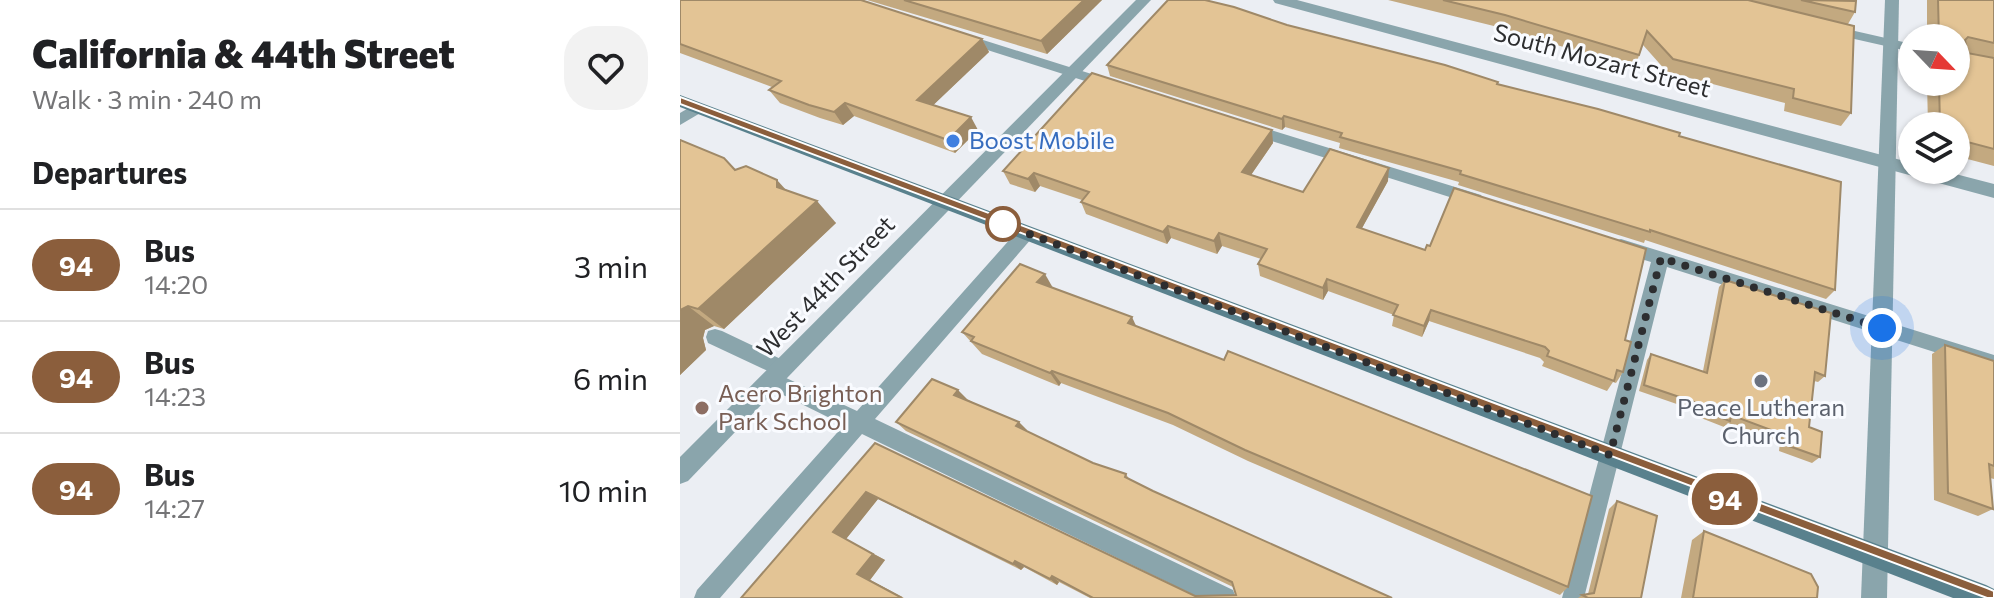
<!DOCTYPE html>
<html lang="en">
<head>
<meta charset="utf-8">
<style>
  :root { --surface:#fff; --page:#f2f2f2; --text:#202124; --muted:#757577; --line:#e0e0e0 }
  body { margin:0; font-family:Commissioner,sans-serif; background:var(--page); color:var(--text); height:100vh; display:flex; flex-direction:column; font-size:30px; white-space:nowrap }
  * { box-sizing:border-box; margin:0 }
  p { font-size:26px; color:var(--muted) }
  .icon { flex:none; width:44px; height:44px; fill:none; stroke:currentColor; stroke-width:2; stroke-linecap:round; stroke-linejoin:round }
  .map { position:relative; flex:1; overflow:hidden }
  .panel { display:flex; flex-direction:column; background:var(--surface); width:680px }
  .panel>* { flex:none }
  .badge { padding:0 16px; border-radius:26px; font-size:28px; line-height:52px }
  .needle { width:52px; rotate:115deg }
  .tools { position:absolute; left:1218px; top:24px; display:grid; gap:16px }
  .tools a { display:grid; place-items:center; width:72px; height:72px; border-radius:50%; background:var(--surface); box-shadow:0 2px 6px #0004; font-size:40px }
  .you { position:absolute; width:40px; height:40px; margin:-20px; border:6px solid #fff; border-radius:50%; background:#1a73e8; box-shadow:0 0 0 12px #1a73e833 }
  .map>.badge { position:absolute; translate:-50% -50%; box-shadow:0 0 0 4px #fff }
  h2 { padding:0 32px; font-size:30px; line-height:72px }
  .round { display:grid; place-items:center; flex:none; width:84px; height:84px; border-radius:32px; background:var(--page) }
  .overview { display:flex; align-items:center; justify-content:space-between; height:136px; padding:0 32px }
  h1 { font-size:38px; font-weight:800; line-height:60px }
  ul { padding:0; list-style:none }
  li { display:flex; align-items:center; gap:24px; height:112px; padding:0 32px; border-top:2px solid var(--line) }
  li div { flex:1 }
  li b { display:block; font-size:30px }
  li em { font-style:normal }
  li .badge { min-width:88px; font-weight:700; text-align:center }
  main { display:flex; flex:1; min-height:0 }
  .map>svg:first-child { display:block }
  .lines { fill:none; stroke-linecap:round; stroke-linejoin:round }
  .service { fill:#8aa5ac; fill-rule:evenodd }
  .minor { fill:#8aa5ac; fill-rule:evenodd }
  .tertiary { fill:#8aa5ac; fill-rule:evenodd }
  .secondary { fill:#59818d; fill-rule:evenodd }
  .wall { fill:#c3a980 }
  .shaded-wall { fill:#9f8968 }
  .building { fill:#e3c495; stroke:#9f8968; stroke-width:2 }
  .line { fill:#8b5e3c; stroke:#fff; stroke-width:2 }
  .walk { stroke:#2d2e30; stroke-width:8; stroke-dasharray:0 14.4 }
  .shop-dot { fill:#3f7fe0; stroke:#f9fbff; stroke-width:3 }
  .stop-dot { fill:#fff; stroke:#8b5e3c; stroke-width:4 }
  .worship-dot { fill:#6b7280; stroke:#f9fbff; stroke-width:3 }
  .education-dot { fill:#8d6e63; stroke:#f9fbff; stroke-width:3 }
  .labels { text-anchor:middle; stroke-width:6; stroke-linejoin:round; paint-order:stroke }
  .street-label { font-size:24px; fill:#2d2e30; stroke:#f9fbff }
  .shop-label { font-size:24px; fill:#366cbe; stroke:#f9fbff; text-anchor:start }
  .education-label { font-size:24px; fill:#785e54; stroke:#f9fbff; text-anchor:start }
  .worship-label { font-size:24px; fill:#5b616d; stroke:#f9fbff }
</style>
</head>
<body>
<main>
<section class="panel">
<div class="overview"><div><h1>California &amp; 44th Street</h1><p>Walk · 3 min · 240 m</p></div><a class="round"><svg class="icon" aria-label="heart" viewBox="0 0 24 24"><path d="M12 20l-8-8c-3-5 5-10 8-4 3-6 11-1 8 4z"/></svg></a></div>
<h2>Departures</h2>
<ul>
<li><span class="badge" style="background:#8b5e3c;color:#fff">94</span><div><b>Bus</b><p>14:20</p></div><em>3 min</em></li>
<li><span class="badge" style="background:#8b5e3c;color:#fff">94</span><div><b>Bus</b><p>14:23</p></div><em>6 min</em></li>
<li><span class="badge" style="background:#8b5e3c;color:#fff">94</span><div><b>Bus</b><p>14:27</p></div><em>10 min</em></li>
</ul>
</section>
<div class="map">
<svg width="1314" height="598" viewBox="0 0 1314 598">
  <rect width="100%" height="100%" fill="#ebeef3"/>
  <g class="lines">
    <g class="service">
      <polygon points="1153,26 1232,44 1232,52 1148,33 1148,27"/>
      <polygon points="281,33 437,82 439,85 432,90 427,88 276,40 274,37"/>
      <polygon points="17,103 24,108 22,112 0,125 0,113"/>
      <polygon points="571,124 801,195 803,199 795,205 566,133 566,125"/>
      <polygon points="346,226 352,228 354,233 352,238 195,419 553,590 556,598 520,598 182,434 40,598 14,598 17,590 164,425 85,386 82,380 90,372 28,343 26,337 28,331 35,329 42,331 109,363 112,369 104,377 177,411 340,228"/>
      <polygon points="941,239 1314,355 1314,371 987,267 904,598 882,598 971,262 935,251 932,246 935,241"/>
    </g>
    <g class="minor">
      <polygon points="456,0 471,0 8,481 0,484 0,457"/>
      <polygon points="593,0 617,0 1232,163 1232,170 1260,170 1314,184 1314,198 595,3"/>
    </g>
    <polygon class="tertiary" points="1205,0 1219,0 1207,598 1181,598"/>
    <polygon class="secondary" points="0,95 1306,585 1314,589 1314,598 1273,598 0,107"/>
  </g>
  <g class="wall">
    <polygon points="0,0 302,39 309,52 253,105 298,130 275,153 174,116 163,125 140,118 100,103 89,90 92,87 0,53"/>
    <polygon points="187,0 422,0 367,54"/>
    <polygon points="708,0 1171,0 1175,12 1168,24 1171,113 1161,126 1104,111 1105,103 987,72 963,45 954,69 822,28"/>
    <polygon points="1247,0 1314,0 1314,166 1276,156 1276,126 1248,126 1247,82 1276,82 1276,38 1247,38"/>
    <polygon points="607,25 999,136 1155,290 1146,299 965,240 964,243 778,185 779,182 659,148 660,143 605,127 602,130 430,76 427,65"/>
    <polygon points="0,140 56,170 107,190 156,223 44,329 34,326 25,330 23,338 26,350 0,375"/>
    <polygon points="593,143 571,175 623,192 708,181 682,228 945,340 943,372 936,383 933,382 927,391 862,366 864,362 860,358 749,321 742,337 712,326 714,315 648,291 643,300 580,276 578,264 581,259 542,246 537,254 491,238 487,244 406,214 401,202 402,200 360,186 355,192 330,184 323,171"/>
    <polygon points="1045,280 1145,376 1138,382 1134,381 1129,427 1140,457 1132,463 1099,451 1100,442 1048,423 1044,427 1016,416 1017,411 959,391 967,360 971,354 1023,371 1039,287"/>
    <polygon points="456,326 888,587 880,595 568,461 493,425 381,383 379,386 302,354 282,332"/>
    <polygon points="1265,345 1314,361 1314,479 1310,478 1313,509 1298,516 1254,500 1252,354"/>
    <polygon points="287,399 346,431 413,463 446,474 449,479 473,491 712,598 410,598 379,582 377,585 344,567 341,570 198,499 166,539 205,560 190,580 224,598 61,598 195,443 515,596 556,595 553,587 226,431 216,422"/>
    <polygon points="937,501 961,598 898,598 902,595 908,594 929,509"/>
    <polygon points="1024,531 1137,598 1001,598 1012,540"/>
  </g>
  <g class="shaded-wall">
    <polygon points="404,0 422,0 367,54 361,41"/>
    <polygon points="302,39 309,52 245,113 237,100"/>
    <polygon points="165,103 174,116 163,125 154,112"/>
    <polygon points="604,116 605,127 602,130 602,119"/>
    <polygon points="291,117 298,130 275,153 268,140"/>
    <polygon points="592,130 593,143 564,185 562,172"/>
    <polygon points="709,168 708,181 676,239 677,227"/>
    <polygon points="354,173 360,186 355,192 348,179"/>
    <polygon points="97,180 117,202 97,187"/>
    <polygon points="137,201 156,223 44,329 18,309"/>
    <polygon points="488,226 491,238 487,244 483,232"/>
    <polygon points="539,233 542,246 537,254 534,241"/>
    <polygon points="365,274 373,288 357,282"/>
    <polygon points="647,279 648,291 643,300 643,288"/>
    <polygon points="8,306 34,326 25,330 23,338 26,350 0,375 0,310"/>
    <polygon points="751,310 749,321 742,337 744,326"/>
    <polygon points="452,317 458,330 448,323"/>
    <polygon points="372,371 381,383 379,386 370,373"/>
    <polygon points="278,390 287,399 283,404 274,395"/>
    <polygon points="339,422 347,430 344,434 336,426"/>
    <polygon points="186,492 198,499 166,539 205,560 190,580 224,598 177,574 153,532"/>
    <polygon points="335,561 344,567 341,570 333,564"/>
    <polygon points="372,576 379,582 377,585 370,579"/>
  </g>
  <g class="building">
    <polygon points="0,0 181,0 302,39 237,100 291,117 268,140 165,103 154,112 129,105 89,90 101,81 0,44"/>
    <polygon points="224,0 404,0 361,41"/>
    <polygon points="488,0 525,0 554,7 607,25 765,65 818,82 817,84 918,109 1000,133 999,136 1161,182 1155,290 970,230 970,232 780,174 781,171 660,137 662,133 604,116 602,119 427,65"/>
    <polygon points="763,0 1068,0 1174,26 1171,113 1113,98 1114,89 993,59 967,31 959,55 825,15"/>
    <polygon points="1121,0 1176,1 1175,12"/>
    <polygon points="1258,0 1314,0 1314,43 1288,37 1285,40 1287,53 1314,58 1314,149 1276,139 1276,126 1260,126 1259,82 1276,82 1276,38 1259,38"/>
    <polygon points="412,73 592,130 562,172 623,192 650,149 709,168 677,227 745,250 747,245 750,246 774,188 966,249 945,340 951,342 943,372 937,370 934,381 867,356 869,351 865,347 751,310 744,326 713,315 718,305 647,279 643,288 578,264 587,249 539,233 534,241 488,226 483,232 401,202 409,192 354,173 348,179 323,171"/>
    <polygon points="0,140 44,158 55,170 66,166 97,180 97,187 137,201 18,309 8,306 0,310"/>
    <polygon points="340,264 365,274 357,282 452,317 448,323 544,360 548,351 912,496 888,587 565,450 488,413 372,371 370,373 291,341 294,337 282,332"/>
    <polygon points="1045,280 1151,313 1145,376 1135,372 1129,427 1142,432 1140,457 1106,445 1107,436 1051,415 1050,421 1022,410 1023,405 964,385 971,354 1027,373"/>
    <polygon points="1265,345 1314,361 1314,466 1309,464 1313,509 1268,493"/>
    <polygon points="252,379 278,390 274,395 339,422 336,426 413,463 446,474 445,477 473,491 712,598 413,598 372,576 370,579 335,561 333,564 186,492 153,532 193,554 177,574 222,598 61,598 195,443 515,596 556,595 552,582 216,422"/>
    <polygon points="937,501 977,516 961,598 908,598 902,595 914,593"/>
    <polygon points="1024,531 1131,574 1138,587 1137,598 1013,598"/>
  </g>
  <polygon class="line" points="0,97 1307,588 1314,591 1314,598 1307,598 0,104"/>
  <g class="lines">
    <polyline class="walk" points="323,224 930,455 981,258 1202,328"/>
  </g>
  <circle class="shop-dot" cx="273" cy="141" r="8"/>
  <circle class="stop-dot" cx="323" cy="224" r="16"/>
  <circle class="worship-dot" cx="1081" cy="381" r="8"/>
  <circle class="education-dot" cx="22" cy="408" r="8"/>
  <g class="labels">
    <g class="street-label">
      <text transform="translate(922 61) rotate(15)" y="8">South Mozart Street</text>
      <text transform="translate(146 287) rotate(-46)" y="8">West 44th Street</text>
    </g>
    <g class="shop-label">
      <text x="289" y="149">Boost Mobile</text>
    </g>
    <g class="education-label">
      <text x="38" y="402">Acero Brighton<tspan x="38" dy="28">Park School</tspan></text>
    </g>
    <g class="worship-label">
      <text x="1081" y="416">Peace Lutheran<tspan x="1081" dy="28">Church</tspan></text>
    </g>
  </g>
</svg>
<div class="tools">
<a><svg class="needle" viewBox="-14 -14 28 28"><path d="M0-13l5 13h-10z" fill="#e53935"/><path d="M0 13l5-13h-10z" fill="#757577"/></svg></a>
<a><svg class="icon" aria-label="layers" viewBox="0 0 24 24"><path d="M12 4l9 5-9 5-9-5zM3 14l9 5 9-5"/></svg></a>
</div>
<div class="you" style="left:1202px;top:328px"></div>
<b class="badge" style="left:1045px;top:499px;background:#8b5e3c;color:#fff">94</b>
</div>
</main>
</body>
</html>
